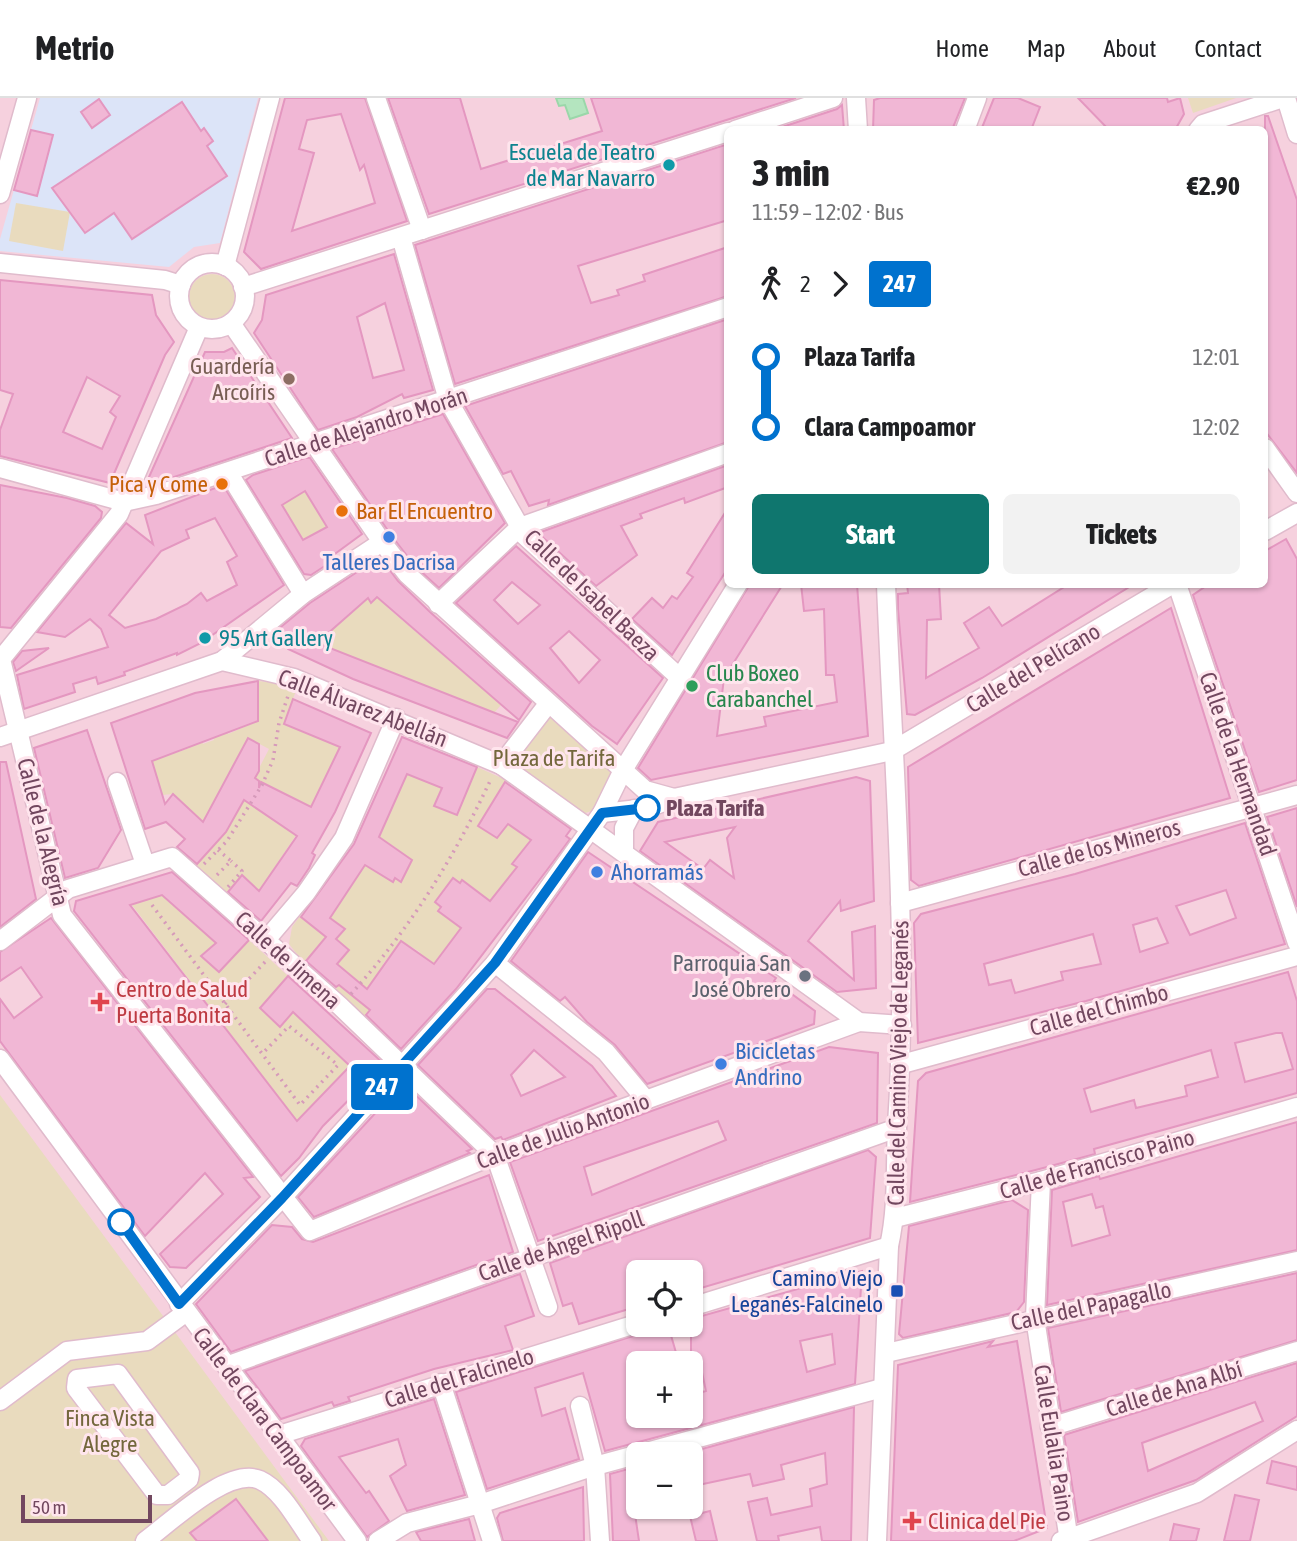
<!DOCTYPE html>
<html lang="en">
<head>
<meta charset="utf-8">
<style>
  :root { --surface:#fff; --page:#f2f2f2; --text:#202124; --muted:#757577; --line:#e0e0e0; --accent:#0f766e }
  body { margin:0; font-family:"Asap Condensed",sans-serif; background:var(--page); color:var(--text); height:100vh; display:flex; flex-direction:column; font-size:26px; white-space:nowrap }
  * { box-sizing:border-box; margin:0 }
  p { font-size:23px; color:var(--muted) }
  .icon { flex:none; width:38px; height:38px; fill:none; stroke:currentColor; stroke-width:2; stroke-linecap:round; stroke-linejoin:round }
  .map { position:relative; flex:1; overflow:hidden }
  .details { position:absolute; left:724px; top:28px; width:544px; height:462px; display:flex; flex-direction:column; background:var(--surface); border-radius:10px; box-shadow:0 2px 5px #0004 }
  .details>* { flex:none }
  .badge { padding:0 14px; border-radius:5px; font-size:24px; line-height:46px }
  .buttons { position:absolute; left:626px; top:1162px; display:grid; gap:14px }
  .buttons a { display:grid; place-items:center; width:77px; height:77px; border-radius:10px; background:var(--surface); box-shadow:0 2px 5px #0004; font-size:35px }
  .scale { position:absolute; left:21px; bottom:18px; width:131px; box-sizing:border-box; padding-left:7px; border:4px solid #72475f; border-top:0; font-size:19px; line-height:24px; white-space:nowrap; color:#72475f; -webkit-text-stroke:5px #ffe5ed; paint-order:stroke }
  .map>.badge { position:absolute; translate:-50% -50%; box-shadow:0 0 0 4px #fff }
  .legs { display:flex; align-items:center; gap:10px; height:77px; padding:0 28px; font-size:23px }
  .legs p { margin-inline-start:auto }
  .head { display:flex; align-items:center; justify-content:space-between; height:119px; padding:0 28px }
  h1 { font-size:38px; font-weight:800; line-height:52px }
  .primary-button { display:flex; gap:14px; margin-top:auto; padding:14px 28px }
  .primary-button a { flex:1; height:80px; border-radius:10px; background:var(--accent); color:#fff; font-size:28px; font-weight:800; line-height:80px; text-align:center }
  .primary-button a+a { background:var(--page); color:var(--text) }
  ul { padding:0 28px; list-style:none }
  li { display:flex; align-items:center; gap:24px; height:70px; font-size:26px }
  li i { display:grid; place-items:center; width:10px; height:100%; margin:0 9px; background:currentColor }
  li i::after { content:''; width:18px; height:18px; margin:-9px; border:5px solid; border-radius:50%; background:var(--surface) }
  li p { margin-inline-start:auto }
  li:first-child i { background:linear-gradient(#0000 50%,currentColor 0) }
  li:last-child i { background:linear-gradient(currentColor 50%,#0000 0) }
  header { display:flex; align-items:center; gap:42px; box-sizing:border-box; height:98px; padding:0 35px; background:var(--surface); border-bottom:2px solid var(--line) }
  header strong { font-size:33px }
  nav { display:flex; gap:38px; margin-inline-start:auto; font-size:24px }
  .map>svg:first-child { display:block }
  .residential { fill:#f6d1de; fill-rule:evenodd }
  .education { fill:#dce4f8 }
  .green { fill:#e9dbbe }
  .water { fill:#b4e5bf; stroke:#9ad7a9; stroke-width:2 }
  .building { fill:#f1b7d5; stroke:#e497c0; stroke-width:2; fill-rule:evenodd }
  .lines { fill:none; stroke-linecap:round; stroke-linejoin:round }
  .minor-casing { stroke:#e0bbcc; stroke-width:21 }
  .path { stroke:#d69aba; stroke-width:3.5; stroke-dasharray:2 5; stroke-linecap:butt }
  .minor { stroke:#fff; stroke-width:18 }
  .line-1-casing { stroke:#fff; stroke-width:16 }
  .line-1 { stroke:#0072ce; stroke-width:10 }
  .culture-dot { fill:#0f9aa8; stroke:#ffe5ed; stroke-width:2.5 }
  .education-dot { fill:#8d6e63; stroke:#ffe5ed; stroke-width:2.5 }
  .food-dot { fill:#e8710a; stroke:#ffe5ed; stroke-width:2.5 }
  .shop-dot { fill:#3f7fe0; stroke:#ffe5ed; stroke-width:2.5 }
  .leisure-dot { fill:#2e9e5b; stroke:#ffe5ed; stroke-width:2.5 }
  .stop-1-dot { fill:#fff; stroke:#0072ce; stroke-width:3.5 }
  .worship-dot { fill:#6b7280; stroke:#ffe5ed; stroke-width:2.5 }
  .health-dot { fill:#e0444e; stroke:#ffe5ed; stroke-width:2.5 }
  .transit-dot { fill:#1a4fb4; stroke:#ffe5ed; stroke-width:2.5 }
  .labels { text-anchor:middle; stroke-width:6; stroke-linejoin:round; paint-order:stroke }
  .culture-label { font-size:23px; fill:#0d838f; stroke:#ffe5ed; text-anchor:end }
  .education-label { font-size:23px; fill:#785e54; stroke:#ffe5ed; text-anchor:end }
  .street-label { font-size:23px; fill:#72475f; stroke:#ffe5ed }
  .food-label { font-size:23px; fill:#c56008; stroke:#ffe5ed; text-anchor:end }
  .shop-label { font-size:23px; fill:#366cbe; stroke:#ffe5ed; text-anchor:start }
  .leisure-label { font-size:23px; fill:#27864d; stroke:#ffe5ed; text-anchor:start }
  .park-label { font-size:23px; fill:#73673c; stroke:#ffe5ed }
  .stop-label { font-size:23px; font-weight:bold; fill:#72475f; stroke:#ffe5ed; text-anchor:start }
  .worship-label { font-size:23px; fill:#5b616d; stroke:#ffe5ed; text-anchor:end }
  .health-label { font-size:23px; fill:#be3a42; stroke:#ffe5ed; text-anchor:start }
  .transit-label { font-size:23px; fill:#164399; stroke:#ffe5ed; text-anchor:end }
</style>
</head>
<body>
<header>
<strong>Metrio</strong>
<nav><a>Home</a><a>Map</a><a>About</a><a>Contact</a></nav>
</header>
<div class="map">
<svg width="1297" height="1443" viewBox="0 0 1297 1443">
  <rect width="100%" height="100%" fill="#fcdfe8"/>
  <path class="residential" d="M0 0H1297V1443H0ZM728 32H1265V486H728ZM639 1174H691V1227H639ZM639 1265H691V1318H639ZM639 1356H691V1409H639Z"/>
  <polygon class="education" points="40,0 258,0 220,145 194,149 169,169 0,153 0,141"/>
  <g class="green">
    <polygon points="1188,0 1236,0 1193,15"/>
    <polygon points="16,105 70,114 63,153 9,143"/>
    <circle cx="212" cy="199" r="23"/>
    <polygon points="312,389 327,429 304,443 279,403"/>
    <polygon points="397,480 406,491 388,510 501,607 494,615 322,547 325,538 361,507 357,500 365,495 371,505"/>
    <polygon points="258,583 298,587 284,626 340,649 298,734 259,793 242,777 222,802 189,774 226,734 269,651 252,642 203,724 173,696 162,697 150,664 170,637 176,655 189,650 183,634 197,629 203,646 214,642 207,623 223,614 228,636 258,623"/>
    <polygon points="547,613 617,674 598,711 582,716 509,668"/>
    <polygon points="477,669 506,682 479,728 508,726 531,742 513,765 517,769 488,807 462,783 460,785 453,780 435,804 463,827 431,869 417,858 420,854 401,843 383,866 387,870 358,902 370,912 365,919 334,892 349,876 337,866 349,852 336,841 344,831 330,820 366,765 393,784 395,780 401,784 412,762 392,747 390,750 377,743 407,676 442,690 435,708 457,717"/>
    <polygon points="162,797 216,845 201,858 219,874 249,842 288,878 260,910 280,928 293,914 350,968 297,1023 132,807"/>
    <polygon points="300,818 326,839 304,865 289,846 292,829"/>
    <polygon points="0,997 329,1443 0,1443"/>
  </g>
  <polygon class="water" points="556,0 583,0 588,15 570,21 565,7 559,8"/>
  <g class="building">
    <path d="M285 0H365L407 123 261 171 244 154ZM341 16 360 72 364 67 375 105 292 133 314 55 299 51 307 22Z"/>
    <polygon points="388,0 460,0 481,71 602,33 591,0 796,0 429,116"/>
    <polygon points="880,0 965,0 952,32 873,32 874,2"/>
    <polygon points="994,0 1018,0 1040,9 1031,32 981,32"/>
    <polygon points="1078,0 1167,0 1168,4 1180,0 1184,16 1175,32 1109,32"/>
    <polygon points="99,1 110,17 92,30 81,14"/>
    <polygon points="182,4 201,33 204,30 213,43 207,48 227,78 132,141 114,115 85,135 52,90"/>
    <polygon points="842,7 844,32 773,32 837,11"/>
    <polygon points="1265,18 1268,18 1297,102 1297,375 1265,333"/>
    <polygon points="31,32 53,37 37,98 14,92"/>
    <polygon points="728,46 728,122 578,168 591,205 619,197 617,192 645,183 643,177 728,149 728,198 455,286 415,147"/>
    <path d="M394 156 433 292 404 300 402 296 357 319 318 332 254 235 262 222 266 197ZM385 205 404 272 373 280 357 219Z"/>
    <path d="M0 182 152 197 156 217 174 244 165 257 110 385 0 358V332L13 296 0 292ZM87 279 120 298 110 314 116 319 102 351 63 334Z"/>
    <polygon points="728,221 728,344 548,407 549,402 529,408 511,373 503,376 465,308"/>
    <polygon points="232,250 292,340 156,385 149,379 205,254 224,254"/>
    <polygon points="443,316 505,425 439,490 415,468 391,437 332,351"/>
    <path d="M305 360H310L362 436 332 458 334 462 311 477 304 476 246 382 253 377ZM305 393 327 429 303 442 282 407Z"/>
    <polygon points="728,367 728,389 685,405 684,400 640,416 642,420 621,428 637,457 596,488 538,435"/>
    <polygon points="0,387 67,400 95,408 102,414 101,420 11,530 0,529"/>
    <path d="M223 387 284 487 201 545 177 557V555L124 574 125 577 98 586 96 579 73 586 75 594 24 611 17 577 108 549 101 531 90 521 65 539 37 534 126 425 153 446 145 417ZM215 420 237 458 227 464 237 487 207 503 201 495 187 506 156 521 125 530 109 517 161 453 189 440 186 432Z"/>
    <polygon points="728,410 728,470 672,557 632,521 652,500 663,510 672,498 677,501 693,479 687,475"/>
    <polygon points="1286,441 1297,461 1297,682 1259,694 1193,497 1209,486 1265,486 1265,453"/>
    <path d="M516 448 663 580 617 646 592 628 456 505ZM512 484 540 507 518 526 494 502ZM569 533 600 562 579 585 550 550Z"/>
    <polygon points="380,459 398,483 430,514 531,604 519,622 377,499 371,505 368,500 317,545 518,624 507,640 353,581 288,551 276,533 310,505"/>
    <polygon points="750,486 783,486 724,580 717,638 766,628 764,619 837,604 834,577 826,577 824,511 804,513 801,486 857,486 868,638 651,682 638,670"/>
    <polygon points="907,486 939,486 941,521 927,522 926,580 979,550 964,525 989,509 1002,528 1069,486 1134,486 982,580 915,617 907,616 898,511 898,496 908,495"/>
    <polygon points="1171,510 1230,700 919,788 911,782 908,669"/>
    <polygon points="49,550 16,573 13,564 22,553"/>
    <polygon points="258,583 258,623 152,663 165,706 173,696 203,724 248,640 259,646 259,673 255,680 259,683 259,690 261,684 311,709 340,649 284,626 293,601 371,635 335,714 312,755 315,757 309,770 297,788 291,785 261,823 228,794 242,777 259,793 297,738 244,702 226,734 197,766 177,749 185,741 166,724 145,731 111,625 195,595"/>
    <polygon points="87,632 121,732 98,770 65,780 34,650"/>
    <polygon points="402,639 477,669 457,717 434,708 442,690 407,676 379,739 412,762 401,784 395,780 393,784 365,767 330,820 345,831 336,841 349,852 337,866 367,891 401,843 434,866 461,830 438,813 441,809 435,804 453,780 460,785 462,782 490,803 517,769 512,766 531,742 508,726 497,740 478,728 505,684 571,731 566,738 570,741 547,772 456,891 401,951 366,917 370,912 339,887 336,889 306,863 326,839 301,819 354,746"/>
    <polygon points="0,664 6,664 36,801 0,829"/>
    <path d="M856 679 870 683 874 803 841 813 840 803 808 843 854 882 852 834 875 828 876 890 837 894 640 753 658 724ZM735 729 727 740 734 780 710 762 703 771 665 744Z"/>
    <polygon points="1297,710 1297,809 1267,719"/>
    <path d="M1245 725 1285 846 1086 903 918 945 914 825 921 816 1075 776ZM1226 792 1236 820 1190 837 1176 808ZM1157 820 1168 845 1140 854 1133 827ZM1093 836 1101 866 1061 874 1063 882 1015 895 1011 882 989 887 984 866Z"/>
    <polygon points="588,754 776,880 774,883 815,913 814,926 647,986 615,947 587,924 565,899 560,903 511,863"/>
    <polygon points="172,774 249,842 219,874 201,858 216,845 162,797 130,807 297,1023 350,968 293,914 280,929 260,910 288,878 384,966 323,1028 299,1060 281,1078 74,813 76,803"/>
    <polygon points="51,820 253,1079 244,1080 260,1099 186,1170 170,1169 160,1156 223,1096 205,1075 145,1138 0,943 0,901 14,920 42,899 21,869 0,883 0,854"/>
    <path d="M1288 874 1297 903V995L1094 1051 1095 1056 1047 1069 910 1104 918 983 926 975ZM1276 935H1282L1293 971 1245 984 1235 945ZM1211 952 1218 979 1185 988 1187 998 1136 1010 1134 1002 1091 1014 1084 991Z"/>
    <path d="M487 891H495L592 968 616 998 503 1042 501 1039 495 1041 418 967ZM534 952 565 979 521 998 511 977Z"/>
    <path d="M829 949 878 955 877 1025 538 1143 510 1064ZM718 1023 726 1042 592 1097 584 1069Z"/>
    <polygon points="403,985 472,1051 467,1053 470,1055 314,1119 298,1099"/>
    <path d="M1297 1024V1152L1047 1207 1052 1092 1099 1078 1100 1081ZM1092 1096 1096 1110 1103 1108 1110 1137 1072 1148 1063 1104Z"/>
    <polygon points="868,1052 876,1059 870,1140 691,1193 691,1174 639,1174 639,1208 579,1226 572,1205 563,1208 550,1165"/>
    <polygon points="489,1077 513,1154 231,1254 196,1206 272,1127 292,1129 302,1141 313,1144"/>
    <polygon points="1012,1102 1028,1112 1024,1204 1016,1214 903,1240 899,1236 909,1128"/>
    <path d="M862 1173 855 1286 605 1353 583 1275 535 1290 542 1318 565 1310 579 1361 487 1391 456 1294 668 1227 679 1265H639V1318H691V1297L706 1293 700 1265H691V1221ZM832 1236 835 1266 807 1274 800 1243Z"/>
    <polygon points="1297,1175 1297,1242 1061,1314 1048,1230"/>
    <polygon points="520,1176 534,1218 505,1228 513,1252 434,1271 348,1299 350,1303 334,1308 332,1304 281,1321 245,1273"/>
    <polygon points="993,1243 988,1249 1017,1243 1047,1430 1014,1443 891,1443 898,1267"/>
    <path d="M1297 1265V1318L1196 1382 1078 1424 1064 1337ZM1255 1304 1263 1323 1148 1373 1142 1345Z"/>
    <polygon points="434,1301 465,1397 407,1413 390,1378 406,1367 398,1341 339,1359 366,1395 369,1393 389,1423 367,1439 301,1348 305,1341"/>
    <polygon points="854,1309 851,1443 822,1443 820,1429 778,1438 779,1443 757,1443 748,1404 767,1400 771,1417 812,1408 810,1391 827,1386 825,1355 781,1367 784,1381 753,1388 750,1376 694,1388 691,1386 691,1354"/>
    <polygon points="1272,1363 1297,1369 1297,1392 1267,1385"/>
    <polygon points="639,1368 639,1402 633,1403 639,1443 613,1443 610,1376"/>
    <polygon points="583,1389 584,1443 503,1443 497,1420 500,1415"/>
    <polygon points="1235,1397 1259,1402 1250,1443 1224,1443"/>
    <polygon points="236,1401 268,1443 197,1443 190,1435"/>
    <polygon points="710,1413 717,1443 696,1443 690,1418"/>
    <polygon points="469,1421 475,1443 421,1443 416,1434"/>
    <polygon points="1174,1426 1199,1431 1196,1443 1170,1443"/>
  </g>
  <g class="lines">
    <defs>
      <g id="minor">
        <polyline points="376,0 422,132"/>
        <polyline points="856,0 858,32"/>
        <polyline points="1286,0 1297,36"/>
        <polyline points="735,32 833,0"/>
        <polyline points="965,32 977,0"/>
        <polyline points="1198,32 1203,26 1283,0"/>
        <polyline points="0,96 27,0"/>
        <polyline points="401,139 448,302 525,438 680,580"/>
        <polyline points="0,165 165,182 181,187"/>
        <circle cx="212" cy="198" r="33"/>
        <polyline points="225,168 270,0"/>
        <polyline points="243,189 728,34"/>
        <polyline points="231,225 382,444 407,476 645,692 674,700"/>
        <polyline points="199,229 119,416 1,561 62,817 310,1133 495,1057 859,924"/>
        <polyline points="1265,350 1297,395"/>
        <polyline points="0,370 124,404 156,397 728,209"/>
        <polyline points="228,374 303,496"/>
        <polyline points="1265,433 1297,415"/>
        <polyline points="1177,486 1297,845"/>
        <polyline points="438,506 520,429 728,355"/>
        <polyline points="222,563 303,496 382,444"/>
        <polyline points="0,639 222,563 294,580 501,667 859,924 902,927"/>
        <polyline points="501,667 548,606"/>
        <polyline points="117,684 145,766"/>
        <polyline points="602,715 648,710 674,700 892,653 1173,486"/>
        <polyline points="624,753 624,730 634,711"/>
        <polyline points="900,805 1297,697"/>
        <polyline points="266,842 306,795 344,740 396,620"/>
        <polyline points="0,843 68,791 172,759 340,908 495,1057 548,1209"/>
        <polyline points="495,865 606,954 646,1002"/>
        <polyline points="0,961 357,1443"/>
        <polyline points="902,966 1297,858"/>
        <polyline points="1041,1083 1035,1220 1069,1443"/>
        <polyline points="895,1120 1041,1083 1297,1009"/>
        <polyline points="179,1206 282,1100 495,865 602,715 623,672 738,486"/>
        <polyline points="691,1209 889,1148"/>
        <polyline points="886,1255 1297,1163"/>
        <polyline points="226,1268 897,1030"/>
        <polygon points="118,1276 190,1375 189,1381 168,1397 157,1397 76,1290 77,1281"/>
        <polyline points="441,1285 492,1443"/>
        <polyline points="0,1303 67,1253 147,1243 185,1215"/>
        <polyline points="580,1308 595,1368 600,1443"/>
        <polyline points="1050,1329 1297,1253"/>
        <polyline points="279,1337 639,1225"/>
        <path d="M145 1443C170 1425 228 1368 260 1382 282 1392 298 1424 312 1443"/>
        <polyline points="378,1443 407,1425 480,1406 595,1368 882,1290"/>
        <path d="M877 1443 889 1148C898 1108 895 1068 897 1027 909 847 893 666 886 486"/>
        <polyline points="1061,1443 1197,1395 1297,1332"/>
      </g>
    </defs>
    <use href="#minor" class="minor-casing"/>
    <g class="path">
      <polyline points="204,766 227,743 262,687 273,662 279,625 289,595"/>
      <polyline points="217,777 231,763 218,752"/>
      <polyline points="228,789 242,773 231,763"/>
      <polyline points="152,807 300,1007 338,967 289,928 262,956"/>
      <path d="M351 896C410 831 454 760 491 681"/>
      <polyline points="225,906 265,864"/>
    </g>
    <use href="#minor" class="minor"/>
  </g>
  <g class="lines">
    <defs>
      <polyline id="line-1" points="121,1124 179,1206 282,1100 495,865 602,715 647,710"/>
    </defs>
    <use href="#line-1" class="line-1-casing"/>
    <use href="#line-1" class="line-1"/>
  </g>
  <g class="culture-dot">
    <circle cx="669" cy="67" r="7"/>
    <circle cx="205" cy="540" r="7"/>
  </g>
  <circle class="education-dot" cx="289" cy="281" r="7"/>
  <g class="food-dot">
    <circle cx="222" cy="386" r="7"/>
    <circle cx="342" cy="413" r="7"/>
  </g>
  <g class="shop-dot">
    <circle cx="389" cy="439" r="7"/>
    <circle cx="597" cy="774" r="7"/>
    <circle cx="721" cy="966" r="7"/>
  </g>
  <circle class="leisure-dot" cx="692" cy="588" r="7"/>
  <g class="stop-1-dot">
    <circle cx="647" cy="710" r="12"/>
    <circle cx="121" cy="1124" r="12"/>
  </g>
  <circle class="worship-dot" cx="805" cy="878" r="7"/>
  <g class="health-dot">
    <path d="M96.5 893.5h7v7h7v7h-7v7h-7v-7h-7v-7h7z"/>
    <path d="M908.5 1412.5h7v7h7v7h-7v7h-7v-7h-7v-7h7z"/>
  </g>
  <rect class="transit-dot" x="890" y="1186" width="14" height="14" rx="3.5"/>
  <g class="labels">
    <g class="culture-label">
      <text x="655" y="62">Escuela de Teatro<tspan x="655" dy="26">de Mar Navarro</tspan></text>
      <text x="219" y="548" text-anchor="start">95 Art Gallery</text>
    </g>
    <g class="education-label">
      <text x="275" y="276">Guardería<tspan x="275" dy="26">Arcoíris</tspan></text>
    </g>
    <g class="street-label">
      <text transform="translate(366 329) rotate(-18)" y="8">Calle de Alejandro Morán</text>
      <text transform="translate(592 497) rotate(44)" y="8">Calle de Isabel Baeza</text>
      <text transform="translate(1033 570) rotate(-31)" y="8">Calle del Pelícano</text>
      <text transform="translate(363 610) rotate(21)" y="8">Calle Álvarez Abellán</text>
      <text transform="translate(1238 666) rotate(71)" y="8">Calle de la Hermandad</text>
      <text transform="translate(43 734) rotate(76)" y="8">Calle de la Alegría</text>
      <text transform="translate(1099 750) rotate(-15)" y="8">Calle de los Mineros</text>
      <text transform="translate(288 862) rotate(42)" y="8">Calle de Jimena</text>
      <text transform="translate(1099 912) rotate(-15)" y="8">Calle del Chimbo</text>
      <text transform="translate(898 965) rotate(-89)" y="8">Calle del Camino Viejo de Leganés</text>
      <text transform="translate(563 1033) rotate(-20)" y="8">Calle de Julio Antonio</text>
      <text transform="translate(1097 1066) rotate(-16)" y="8">Calle de Francisco Paino</text>
      <text transform="translate(561 1148) rotate(-19)" y="8">Calle de Ángel Ripoll</text>
      <text transform="translate(1091 1208) rotate(-12)" y="8">Calle del Papagallo</text>
      <text transform="translate(459 1280) rotate(-17)" y="8">Calle del Falcinelo</text>
      <text transform="translate(1174 1291) rotate(-17)" y="8">Calle de Ana Albí</text>
      <text transform="translate(265 1321) rotate(53)" y="8">Calle de Clara Campoamor</text>
      <text transform="translate(1054 1345) rotate(81)" y="8">Calle Eulalia Paino</text>
    </g>
    <g class="food-label">
      <text x="208" y="394">Pica y Come</text>
      <text x="356" y="421" text-anchor="start">Bar El Encuentro</text>
    </g>
    <g class="shop-label">
      <text x="389" y="472" text-anchor="middle">Talleres Dacrisa</text>
      <text x="611" y="782">Ahorramás</text>
      <text x="735" y="961">Bicicletas<tspan x="735" dy="26">Andrino</tspan></text>
    </g>
    <g class="leisure-label">
      <text x="706" y="583">Club Boxeo<tspan x="706" dy="26">Carabanchel</tspan></text>
    </g>
    <g class="park-label">
      <text x="554" y="668">Plaza de Tarifa</text>
      <text x="110" y="1328">Finca Vista<tspan x="110" dy="26">Alegre</tspan></text>
    </g>
    <g class="stop-label">
      <text x="666" y="718">Plaza Tarifa</text>
    </g>
    <g class="worship-label">
      <text x="791" y="873">Parroquia San<tspan x="791" dy="26">José Obrero</tspan></text>
    </g>
    <g class="health-label">
      <text x="116" y="899">Centro de Salud<tspan x="116" dy="26">Puerta Bonita</tspan></text>
      <text x="928" y="1431">Clinica del Pie</text>
    </g>
    <g class="transit-label">
      <text x="883" y="1188">Camino Viejo<tspan x="883" dy="26">Leganés-Falcinelo</tspan></text>
    </g>
  </g>
</svg>
<div class="buttons">
<a><svg class="icon" aria-label="locate" viewBox="0 0 24 24"><circle cx="12" cy="12" r="6"/><path d="M12 2v4M12 18v4M2 12h4M18 12h4"/></svg></a>
<a>+</a>
<a>−</a>
</div>
<div class="scale">50 m</div>
<b class="badge" style="left:382px;top:989px;background:#0072ce;color:#fff">247</b>
<section class="details">
<div class="head"><div><h1>3 min</h1><p>11:59 – 12:02 · Bus</p></div><b>€2.90</b></div>
<div class="legs"><svg class="icon" aria-label="walk" viewBox="0 0 24 24"><circle cx="13" cy="4" r="2"/><path d="M13 8l-2 6 4 7M11 14l-3 7M7 12l3-4h3l4 4"/></svg>2<svg class="icon" aria-label="forward" viewBox="0 0 24 24"><path d="M9 5l7 7-7 7"/></svg><b class="badge" style="background:#0072ce;color:#fff">247</b></div>
<ul>
<li><i style="color:#0072ce"></i><b>Plaza Tarifa</b><p>12:01</p></li>
<li><i style="color:#0072ce"></i><b>Clara Campoamor</b><p>12:02</p></li>
</ul>
<div class="primary-button"><a>Start</a><a>Tickets</a></div>
</section>
</div>
</body>
</html>
